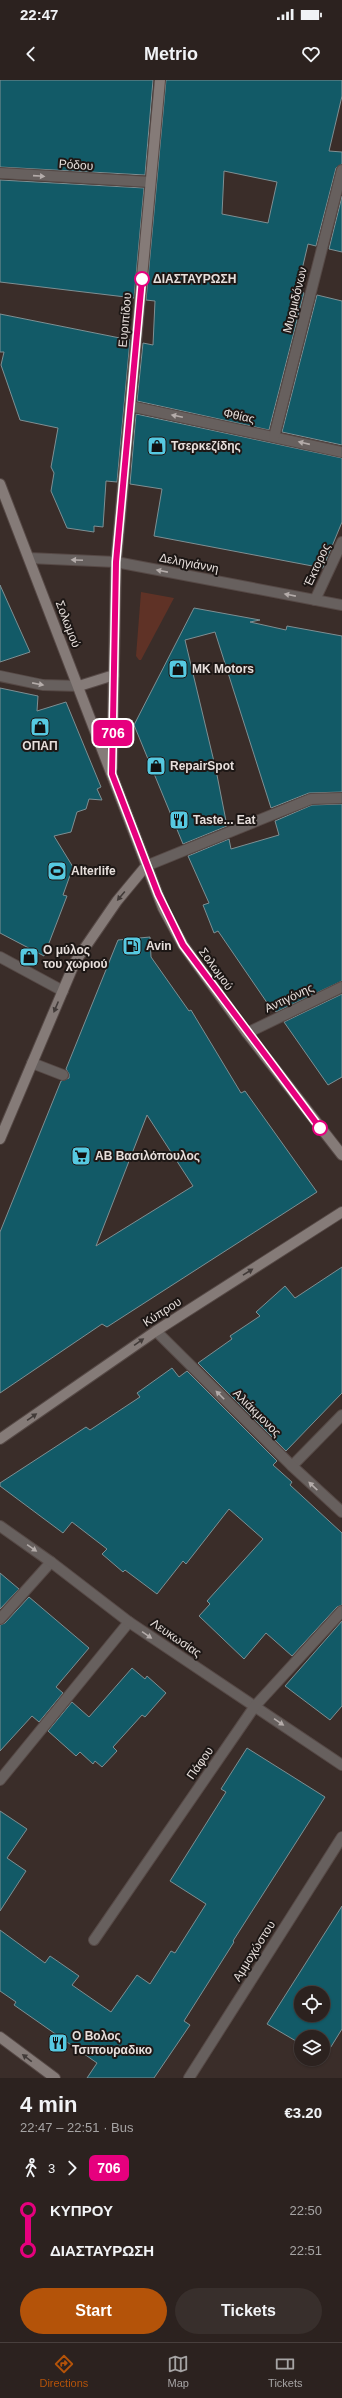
<!DOCTYPE html>
<html lang="en">
<head>
<meta charset="utf-8">
<style>
  :root { --surface:#2c221f; --page:#382f2c; --text:#f1f3f6; --muted:#a6a4a4; --line:#483f3d; --accent:#b45309 }
  body { margin:0; font-family:Arial,sans-serif; background:var(--page); color:var(--text); height:100vh; display:flex; flex-direction:column; font-size:15px; white-space:nowrap }
  * { box-sizing:border-box; margin:0 }
  p { font-size:13px; color:var(--muted) }
  .icon { flex:none; width:22px; height:22px; fill:none; stroke:currentColor; stroke-width:2; stroke-linecap:round; stroke-linejoin:round }
  .map { position:relative; height:1998px; overflow:hidden }
  .drawer { display:flex; flex-direction:column; background:var(--surface); flex:1 }
  .drawer>* { flex:none }
  .badge { padding:0 8px; border-radius:6px; font-size:14px; line-height:26px }
  .controls { position:absolute; left:294px; top:1906px; display:grid; gap:8px }
  .controls a { display:grid; place-items:center; width:36px; height:36px; border-radius:50%; background:var(--surface); box-shadow:0 1px 3px #0004,0 0 0 1px var(--line); font-size:20px }
  .map>.badge { position:absolute; translate:-50% -50%; box-shadow:0 0 0 2px #fff }
  .legs { display:flex; align-items:center; gap:6px; height:44px; padding:0 20px; font-size:13px }
  .legs p { margin-inline-start:auto }
  .summary { display:flex; align-items:center; justify-content:space-between; height:68px; padding:0 20px }
  h1 { font-size:22px; font-weight:700; line-height:30px }
  .button { display:flex; gap:8px; margin-top:auto; padding:8px 20px }
  .button a { flex:1; height:46px; border-radius:24px; background:var(--accent); color:#fff; font-size:16px; font-weight:700; line-height:46px; text-align:center }
  .button a+a { background:var(--page); color:var(--text) }
  ul { padding:0 20px; list-style:none }
  li { display:flex; align-items:center; gap:14px; height:40px; font-size:15px }
  li i { display:grid; place-items:center; width:6px; height:100%; margin:0 5px; background:currentColor }
  li i::after { content:''; width:10px; height:10px; margin:-5px; border:3px solid; border-radius:50%; background:var(--surface) }
  li p { margin-inline-start:auto }
  li:first-child i { background:linear-gradient(#0000 50%,currentColor 0) }
  li:last-child i { background:linear-gradient(currentColor 50%,#0000 0) }
  .status { display:flex; justify-content:space-between; align-items:center; height:28px; padding:0 20px; background:var(--surface); direction:ltr }
  .status svg { height:11px; fill:currentColor }
  header { display:flex; justify-content:space-between; align-items:center; height:52px; padding:0 20px; background:var(--surface); font-size:18px; font-weight:700 }
  .tabs { display:flex; justify-content:space-around; align-items:center; height:56px; border-top:1px solid var(--line); background:var(--surface); font-size:11px; color:var(--muted) }
  .tabs a { display:grid; justify-items:center; gap:2px }
  .tabs .current { color:var(--accent) }
  .map>svg:first-child { display:block }
  .green { fill:#5f3226 }
  .building { fill:#125a67; stroke:#7e8f93; fill-rule:evenodd }
  .lines { fill:none; stroke-linecap:round; stroke-linejoin:round }
  .lane-casing { stroke:#564946; stroke-width:12 }
  .street-casing { stroke:#564946; stroke-width:12 }
  .secondary-casing { stroke:#564946; stroke-width:12 }
  .lane { stroke:#67605e; stroke-width:10 }
  .street { stroke:#67605e; stroke-width:10 }
  .secondary { stroke:#857b78; stroke-width:10 }
  .oneway { fill:#b4acaa }
  .oneway2 { fill:#413a38 }
  .line-1-casing { stroke:#fff; stroke-width:9 }
  .line-1 { stroke:#e6007e; stroke-width:6 }
  .stop-1-dot { fill:#fff; stroke:#e6007e; stroke-width:2 }
  .labels { text-anchor:middle; stroke-width:4; stroke-linejoin:round; paint-order:stroke }
  .street-label { font-size:12px; fill:#e7dfdc; stroke:#1d1715 }
  .stop-label { font-size:12px; font-weight:bold; fill:#e7dfdc; stroke:#1d1715; text-anchor:start }
  .poi-label { font-size:12px; font-weight:bold; fill:#e7dfdc; stroke:#1d1715; text-anchor:start }
</style>
</head>
<body>
<div class="status"><b>22:47</b><svg viewBox="0 0 49 12"><path d="M0 12V9h3v3zM5 12V6h3v6zM10 12V3h3v9zM15 12V0h3v12zM26 1h20v11H26zM47 4h2v5h-2z"/></svg></div>
<header><svg class="icon" aria-label="back" viewBox="0 0 24 24"><path d="M15 5l-7 7 7 7"/></svg>Metrio<svg class="icon" aria-label="heart" viewBox="0 0 24 24"><path d="M12 20l-8-8c-3-5 5-10 8-4 3-6 11-1 8 4z"/></svg></header>
<div class="map">
<svg width="342" height="1998" viewBox="0 0 342 1998">
  <rect width="100%" height="100%" fill="#3a2d29"/>
  <polygon class="green" points="141,512 174,518 141,580 139,580 136,576"/>
  <g class="building">
    <polygon points="0,0 153,0 145,95 0,87"/>
    <path d="M166 0H342V16L329 71 342 72V84L336 88 316 166 308 164 297 211 304 213 269 350 137 321 143 263 153 265 155 221 146 220ZM224 91 277 102 268 143 222 134Z"/>
    <polygon points="0,100 144,108 134,218 0,202"/>
    <polygon points="342,116 342,172 329,169"/>
    <polygon points="317,215 342,221 342,365 282,352"/>
    <polygon points="0,234 130,260 117,402 106,401 103,447 94,446 94,452 67,448 51,411 54,393 51,387 58,348 20,340 1,285 4,272 0,272"/>
    <polygon points="136,334 342,378 342,442 323,488 154,456 162,409 130,404"/>
    <polygon points="0,505 30,572 0,582"/>
    <polygon points="194,528 260,540 250,542 286,550 287,546 342,556 342,712 309,713 271,728 215,552 185,560 216,690 227,746 183,764 134,645"/>
    <polygon points="0,608 38,616 37,631 66,622 101,707 97,709 102,720 89,719 86,729 77,732 71,752 54,756 73,787 63,815 67,816 44,876 0,853"/>
    <polygon points="342,724 342,901 276,932 272,926 270,927 218,851 214,853 203,825 209,823 188,776 229,759 231,769 279,755 275,741 312,725"/>
    <path d="M150 857 151 877 189 931 191 930 241 1013 245 1011 317 1112 107 1247 102 1244 0 1313V1152L61 1001 69 998V994L66 989 118 860ZM147 1035 193 1106 96 1166Z"/>
    <polygon points="342,914 342,997 328,1005 284,942"/>
    <polygon points="342,1187 342,1313 286,1371 198,1283 232,1259 230,1256 260,1236 256,1232 285,1206 295,1218"/>
    <polygon points="172,1288 179,1297 187,1291 277,1381 273,1385 292,1402 290,1405 342,1453 342,1525 337,1527 292,1576 266,1553 244,1579 199,1536 210,1524 207,1521 263,1459 229,1429 186,1484 183,1481 157,1514 125,1490 123,1492 102,1474 107,1469 72,1442 63,1453 0,1406 0,1403 86,1347 90,1350 140,1317 137,1313"/>
    <polygon points="0,1493 19,1509 0,1529"/>
    <polygon points="29,1517 89,1568 56,1607 63,1613 39,1642 32,1636 0,1671 0,1545 5,1543"/>
    <polygon points="342,1541 342,1626 330,1640 285,1606"/>
    <polygon points="132,1588 145,1599 147,1596 166,1613 145,1637 142,1635 113,1667 117,1671 102,1687 95,1681 93,1684 80,1672 76,1676 48,1651 72,1622 89,1637"/>
    <polygon points="247,1668 325,1717 233,1861 234,1862 184,1941 190,1945 154,1998 87,1998 97,1983 14,1925 16,1922 0,1911 0,1850 45,1883 50,1876 79,1896 72,1905 111,1932 137,1895 150,1904 171,1871 175,1873 206,1824 170,1801 226,1712 221,1709"/>
    <polygon points="0,1731 27,1749 7,1778 26,1791 0,1831"/>
    <path d="M342 1826V1949L324 1978 323 1957H301V1964L267 1944ZM301 1913H323V1935H301Z"/>
  </g>
  <g class="lines">
    <defs>
      <g id="lane">
        <polyline points="32,983 63,995"/>
        <polyline points="292,1386 342,1335"/>
        <polyline points="0,1539 51,1482"/>
        <polyline points="0,1700 129,1542"/>
      </g>
      <g id="street">
        <polyline points="0,93 150,102"/>
        <polyline points="130,326 342,372"/>
        <polyline points="274,357 342,90"/>
        <polyline points="29,478 116,482 342,525"/>
        <polyline points="315,520 342,462"/>
        <polyline points="0,596 43,605 79,606"/>
        <polyline points="146,786 311,719 342,718"/>
        <polyline points="0,877 63,911"/>
        <polyline points="247,953 342,907"/>
        <polyline points="156,1251 292,1386 342,1432"/>
        <polyline points="0,1446 51,1482 129,1542 342,1685"/>
        <polyline points="94,1860 255,1626 342,1531"/>
        <polyline points="189,1998 342,1757"/>
      </g>
      <g id="secondary">
        <polyline points="0,404 163,828 183,865 247,953 342,1075"/>
        <polyline points="79,606 114,595"/>
        <polyline points="112,688 116,482 160,0"/>
        <polyline points="0,1059 75,882 117,821 146,786"/>
        <polyline points="0,1359 156,1251 342,1132"/>
        <polyline points="0,1957 55,1998"/>
      </g>
    </defs>
    <use href="#lane" class="lane-casing"/>
    <use href="#street" class="street-casing"/>
    <use href="#secondary" class="secondary-casing"/>
    <use href="#lane" class="lane"/>
    <use href="#street" class="street"/>
    <use href="#secondary" class="secondary"/>
  </g>
  <defs><path id="oneway-solid" d="M-6-.8H1V-3.2L6.5 0L1 3.2V.8H-6Z"/></defs>
  <g class="oneway">
    <use href="#oneway-solid" transform="translate(39 96) rotate(4)"/>
    <use href="#oneway-solid" transform="translate(177 336) rotate(-168)"/>
    <use href="#oneway-solid" transform="translate(304 363) rotate(-167)"/>
    <use href="#oneway-solid" transform="translate(77 480) rotate(-177)"/>
    <use href="#oneway-solid" transform="translate(162 491) rotate(-169)"/>
    <use href="#oneway-solid" transform="translate(290 515) rotate(-169)"/>
    <use href="#oneway-solid" transform="translate(38 604) rotate(11)"/>
    <use href="#oneway-solid" transform="translate(220 1315) rotate(-135)"/>
    <use href="#oneway-solid" transform="translate(313 1406) rotate(-137)"/>
    <use href="#oneway-solid" transform="translate(32 1468) rotate(35)"/>
    <use href="#oneway-solid" transform="translate(147 1555) rotate(34)"/>
    <use href="#oneway-solid" transform="translate(279 1642) rotate(34)"/>
  </g>
  <g class="oneway2">
    <use href="#oneway-solid" transform="translate(121 816) rotate(130)"/>
    <use href="#oneway-solid" transform="translate(56 927) rotate(113)"/>
    <use href="#oneway-solid" transform="translate(248 1192) rotate(-32)"/>
    <use href="#oneway-solid" transform="translate(139 1262) rotate(-35)"/>
    <use href="#oneway-solid" transform="translate(32 1337) rotate(-35)"/>
    <use href="#oneway-solid" transform="translate(27 1978) rotate(-143)"/>
  </g>
  <g class="lines">
    <defs>
      <polyline id="line-1" points="142,199 116,482 112,694 158,814 183,865 320,1048"/>
    </defs>
    <use href="#line-1" class="line-1-casing"/>
    <use href="#line-1" class="line-1"/>
  </g>
  <defs>
    <symbol id="shop-square" viewBox="-11 -11 22 22"><rect x="-9" y="-9" width="18" height="18" rx="4" fill="#56c9e1" stroke="#1d1715"/><path d="M-5-2.5h2.3a2.7 3.5 0 0 1 5.4 0H5L5.5 6h-11ZM-1.5-2.5h3a1.5 2.3 0 0 0-3 0Z" fill="#111"/></symbol>
    <symbol id="restaurant-square" viewBox="-11 -11 22 22"><rect x="-9" y="-9" width="18" height="18" rx="4" fill="#56c9e1" stroke="#1d1715"/><path d="M-5-6h1v4h1v-4h1v4h1v-4h1v5L-1.5 .5V6h-2V.5L-5-1ZM5-6V6H3V1.5H1.5Q1.5-4 5-6Z" fill="#111"/></symbol>
    <symbol id="stadium-square" viewBox="-11 -11 22 22"><rect x="-9" y="-9" width="18" height="18" rx="4" fill="#56c9e1" stroke="#1d1715"/><path d="M0-5a6.5 5 0 1 0 0 10a6.5 5 0 1 0 0-10ZM-3.5-1.8h7v3.6h-7Z" fill="#111"/></symbol>
    <symbol id="fuel-square" viewBox="-11 -11 22 22"><rect x="-9" y="-9" width="18" height="18" rx="4" fill="#56c9e1" stroke="#1d1715"/><path d="M-5.5-6h7V0h2V4h1.3V-2.5L3-4.5l.8-.8L6-3V5H2.5V1h-1V6h-7ZM-4.2-4.7v3.2H.2V-4.7Z" fill="#111"/></symbol>
    <symbol id="supermarket-square" viewBox="-11 -11 22 22"><rect x="-9" y="-9" width="18" height="18" rx="4" fill="#56c9e1" stroke="#1d1715"/><path d="M-6-5.5h2.5l.6 2H6L4.5 2H-2.5L-4.4-4H-6ZM-1.5 3.2a1.3 1.3 0 1 0 .1 0ZM3 3.2a1.3 1.3 0 1 0 .1 0Z" fill="#111"/></symbol>
  </defs>
  <g fill-rule="evenodd">
    <use href="#shop-square" x="146" y="355" width="22" height="22"/>
    <use href="#shop-square" x="167" y="578" width="22" height="22"/>
    <use href="#shop-square" x="29" y="636" width="22" height="22"/>
    <use href="#shop-square" x="145" y="675" width="22" height="22"/>
    <use href="#restaurant-square" x="168" y="729" width="22" height="22"/>
    <use href="#stadium-square" x="46" y="780" width="22" height="22"/>
    <use href="#fuel-square" x="121" y="855" width="22" height="22"/>
    <use href="#shop-square" x="18" y="866" width="22" height="22"/>
    <use href="#supermarket-square" x="70" y="1065" width="22" height="22"/>
    <use href="#restaurant-square" x="47" y="1952" width="22" height="22"/>
  </g>
  <g class="stop-1-dot">
    <circle cx="142" cy="199" r="7"/>
    <circle cx="320" cy="1048" r="7"/>
  </g>
  <g class="labels">
    <g class="street-label">
      <text transform="translate(76 85) rotate(4)" y="4">Ρόδου</text>
      <text transform="translate(295 220) rotate(-76)" y="4">Μυρμιδόνων</text>
      <text transform="translate(125 240) rotate(-85)" y="4">Ευριπίδου</text>
      <text transform="translate(239 336) rotate(12)" y="4">Φθίας</text>
      <text transform="translate(189 483) rotate(11)" y="4">Δεληγιάννη</text>
      <text transform="translate(317 485) rotate(-65)" y="4">Έκτορος</text>
      <text transform="translate(68 544) rotate(69)" y="4">Σολωμού</text>
      <text transform="translate(216 889) rotate(54)" y="4">Σολωμού</text>
      <text transform="translate(289 918) rotate(-25)" y="4">Αντιγόνης</text>
      <text transform="translate(162 1232) rotate(-33)" y="4">Κύπρου</text>
      <text transform="translate(257 1333) rotate(45)" y="4">Αλιάκμονος</text>
      <text transform="translate(176 1558) rotate(34)" y="4">Λευκωσίας</text>
      <text transform="translate(200 1683) rotate(-55)" y="4">Πάφου</text>
      <text transform="translate(254 1871) rotate(-58)" y="4">Αμμοχώστου</text>
    </g>
    <g class="stop-label">
      <text x="153" y="203">ΔΙΑΣΤΑΥΡΩΣΗ</text>
    </g>
    <g class="poi-label">
      <text x="171" y="370">Τσερκεζίδης</text>
      <text x="192" y="593">MK Motors</text>
      <text x="40" y="670" text-anchor="middle">ΟΠΑΠ</text>
      <text x="170" y="690">RepairSpot</text>
      <text x="193" y="744">Taste... Eat</text>
      <text x="71" y="795">Alterlife</text>
      <text x="146" y="870">Avin</text>
      <text x="43" y="874">Ο μύλος<tspan x="43" dy="14">του χωριού</tspan></text>
      <text x="95" y="1080">ΑΒ Βασιλόπουλος</text>
      <text x="72" y="1960">Ο Βολος<tspan x="72" dy="14">Τσιπουραδικο</tspan></text>
    </g>
  </g>
</svg>
<div class="controls">
<a><svg class="icon" aria-label="locate" viewBox="0 0 24 24"><circle cx="12" cy="12" r="6"/><path d="M12 2v4M12 18v4M2 12h4M18 12h4"/></svg></a>
<a><svg class="icon" aria-label="layers" viewBox="0 0 24 24"><path d="M12 4l9 5-9 5-9-5zM3 14l9 5 9-5"/></svg></a>
</div>
<b class="badge" style="left:113px;top:653px;background:#e6007e;color:#fff">706</b>
</div>
<section class="drawer">
<div class="summary"><div><h1>4 min</h1><p>22:47 – 22:51 · Bus</p></div><b>€3.20</b></div>
<div class="legs"><svg class="icon" aria-label="walk" viewBox="0 0 24 24"><circle cx="13" cy="4" r="2"/><path d="M13 8l-2 6 4 7M11 14l-3 7M7 12l3-4h3l4 4"/></svg>3<svg class="icon" aria-label="forward" viewBox="0 0 24 24"><path d="M9 5l7 7-7 7"/></svg><b class="badge" style="background:#e6007e;color:#fff">706</b></div>
<ul>
<li><i style="color:#e6007e"></i><b>ΚΥΠΡΟΥ</b><p>22:50</p></li>
<li><i style="color:#e6007e"></i><b>ΔΙΑΣΤΑΥΡΩΣΗ</b><p>22:51</p></li>
</ul>
<div class="button"><a>Start</a><a>Tickets</a></div>
</section>
<nav class="tabs">
<a class="current"><svg class="icon" aria-label="directions" viewBox="0 0 24 24"><path d="M12 3l9 9-9 9-9-9zM9 14v-3h6M13 9l2 2-2 2"/></svg>Directions</a>
<a><svg class="icon" aria-label="map" viewBox="0 0 24 24"><path d="M3 6l6-2 6 2 6-2v14l-6 2-6-2-6 2zM9 4v14M15 6v14"/></svg>Map</a>
<a><svg class="icon" aria-label="tickets" viewBox="0 0 24 24"><path d="M3 7h18v10H3zM15 7v10"/></svg>Tickets</a>
</nav>
</body>
</html>
